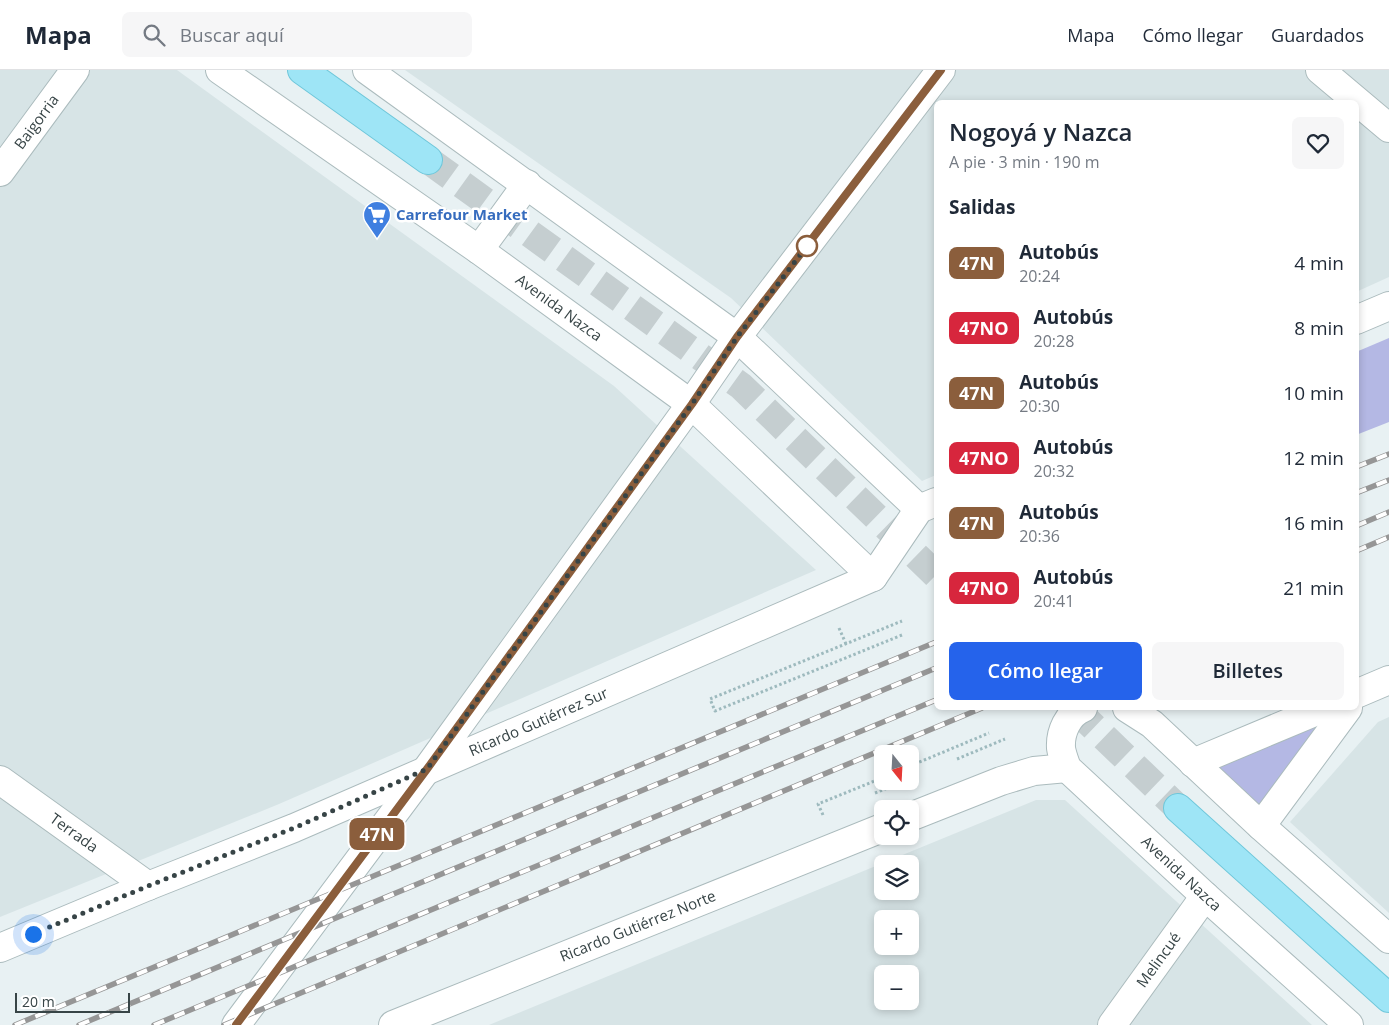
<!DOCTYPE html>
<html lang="es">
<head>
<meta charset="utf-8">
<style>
  :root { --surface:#fff; --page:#f6f6f7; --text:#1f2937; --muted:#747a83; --line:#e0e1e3; --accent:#2563eb }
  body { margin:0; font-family:"Open Sans",sans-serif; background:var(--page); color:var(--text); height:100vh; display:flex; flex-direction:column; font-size:19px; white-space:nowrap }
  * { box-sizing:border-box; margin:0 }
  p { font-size:16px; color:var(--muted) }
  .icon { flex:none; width:28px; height:28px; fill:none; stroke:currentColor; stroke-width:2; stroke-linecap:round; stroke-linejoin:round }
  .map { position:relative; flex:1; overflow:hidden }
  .details { position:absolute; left:934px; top:30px; width:425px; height:610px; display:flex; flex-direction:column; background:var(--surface); border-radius:8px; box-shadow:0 2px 8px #0003 }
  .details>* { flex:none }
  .badge { padding:0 10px; border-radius:8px; font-size:18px; line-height:32px }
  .needle { width:32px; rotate:162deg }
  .buttons { position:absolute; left:874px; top:675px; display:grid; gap:10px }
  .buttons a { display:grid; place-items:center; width:45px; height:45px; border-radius:8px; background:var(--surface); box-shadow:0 2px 8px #0003; font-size:25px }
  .scale { position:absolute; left:15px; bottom:12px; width:115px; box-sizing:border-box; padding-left:5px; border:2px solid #374446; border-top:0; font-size:14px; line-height:18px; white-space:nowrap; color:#374446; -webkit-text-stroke:4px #fff; paint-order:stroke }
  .you { position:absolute; width:25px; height:25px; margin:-12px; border:4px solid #fff; border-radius:50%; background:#1a73e8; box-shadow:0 0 0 8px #1a73e833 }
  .map>.badge { position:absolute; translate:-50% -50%; box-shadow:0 0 0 2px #fff }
  h2 { padding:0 15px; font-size:19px; line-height:45px }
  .round { display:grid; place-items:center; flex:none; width:52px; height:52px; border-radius:8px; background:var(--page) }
  .overview { display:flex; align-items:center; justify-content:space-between; height:85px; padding:0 15px }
  h1 { font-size:24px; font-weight:600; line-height:38px }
  .cta { display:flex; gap:10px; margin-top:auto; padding:10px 15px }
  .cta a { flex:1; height:58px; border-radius:8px; background:var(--accent); color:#fff; font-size:20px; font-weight:600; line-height:58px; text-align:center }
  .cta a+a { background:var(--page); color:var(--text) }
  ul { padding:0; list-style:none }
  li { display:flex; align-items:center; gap:15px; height:65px; padding:0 15px }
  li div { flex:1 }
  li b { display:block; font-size:19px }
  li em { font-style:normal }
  li .badge { min-width:55px; font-weight:700; text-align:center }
  header { display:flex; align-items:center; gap:30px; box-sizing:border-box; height:70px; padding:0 25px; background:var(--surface); border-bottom:1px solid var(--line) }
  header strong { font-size:24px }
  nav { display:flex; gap:28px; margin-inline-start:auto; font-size:18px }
  .search { width:350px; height:45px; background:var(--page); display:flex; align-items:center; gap:12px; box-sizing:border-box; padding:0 18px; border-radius:8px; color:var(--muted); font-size:19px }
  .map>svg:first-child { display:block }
  .residential { fill:#d7e4e6; fill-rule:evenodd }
  .park { fill:#b4b8e4 }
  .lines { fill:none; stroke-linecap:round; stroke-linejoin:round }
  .major-tunnel { stroke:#c5ced0; stroke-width:28; stroke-dasharray:28 14; stroke-linecap:butt }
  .minor-casing { stroke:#abbbbd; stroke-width:30 }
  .major-casing { stroke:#6fc7da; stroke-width:30 }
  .path { stroke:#9ebabe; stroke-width:3; stroke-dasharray:2.5 2.5; stroke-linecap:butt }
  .minor { stroke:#fff; stroke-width:28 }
  .major { stroke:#9ee5f6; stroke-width:28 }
  .rail-casing { stroke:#969696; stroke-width:5.5 }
  .rail { stroke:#fff; stroke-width:4; stroke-dasharray:11; stroke-linecap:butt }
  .line-casing { stroke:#fff; stroke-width:11 }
  .line { stroke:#8b5e3c; stroke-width:8 }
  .walk { stroke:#374446; stroke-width:5; stroke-dasharray:0 9 }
  .stop-dot { fill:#fff; stroke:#8b5e3c; stroke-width:2.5 }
  .labels { text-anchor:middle; stroke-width:5; stroke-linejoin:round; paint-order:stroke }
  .street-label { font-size:15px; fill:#374446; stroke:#fff }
  .shop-label { font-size:15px; font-weight:bold; fill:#366cbe; stroke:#fff; text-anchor:start }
</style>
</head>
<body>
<header>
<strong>Mapa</strong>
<div class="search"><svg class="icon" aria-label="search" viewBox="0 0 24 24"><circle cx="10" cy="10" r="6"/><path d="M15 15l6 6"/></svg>Buscar aquí</div>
<nav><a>Mapa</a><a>Cómo llegar</a><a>Guardados</a></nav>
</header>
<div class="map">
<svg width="1389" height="955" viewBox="0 0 1389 955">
  <rect width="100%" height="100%" fill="#e8f1f3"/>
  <g class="residential">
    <polygon points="0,0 177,0 614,316 816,500 279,734 0,847"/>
    <polygon points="405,0 1389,0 1389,207 1356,222 1356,32 936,32 936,405 922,411 731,228"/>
    <polygon points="1389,647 1389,843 1290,752 1378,652"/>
    <path d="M1036 730H1065L1312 955H489ZM882 794H910V821H882ZM882 849H910V876H882ZM882 904H910V931H882Z"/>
  </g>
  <g class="park">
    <polygon points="1389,268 1389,352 1356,365 1356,282"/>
    <polygon points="1330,638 1260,752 1197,694"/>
  </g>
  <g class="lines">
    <g class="major-tunnel">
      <polyline points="428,90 741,316 936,505"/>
      <polyline points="1074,638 1178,738"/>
    </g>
    <defs>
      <g id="minor">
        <path id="s1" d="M220 0 479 180 691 334 873 507"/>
        <polyline points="367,0 737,267 919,439"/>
        <polyline points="1320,0 1389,58"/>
        <path id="s2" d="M0 102 75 0"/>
        <polyline points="479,180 527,114"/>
        <polyline points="1356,250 1389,236"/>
        <polyline points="1356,624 1389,610"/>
        <path id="s3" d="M1083 638C1068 644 1060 662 1061 678 1062 685 1065 692 1067 698L1205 826 1349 955"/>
        <polyline points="1127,638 1152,654 1261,756 1389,869"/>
        <polyline points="1193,693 1324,638"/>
        <path id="s4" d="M0 710 148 816"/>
        <polyline points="910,747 1001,711 1034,701 1067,698"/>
        <polyline points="1261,756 1348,638"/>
        <path id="s5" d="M0 878 148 816 294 758 873 507 919 439 936 432"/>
        <polyline points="236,955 427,699 691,334 737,267 941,0"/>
        <path id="s6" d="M393 955 882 758"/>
        <path id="s7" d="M1112 955 1205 826"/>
      </g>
      <g id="major">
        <polyline points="302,0 428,90"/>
        <polyline points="1178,738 1389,928"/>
      </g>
    </defs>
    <use href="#minor" class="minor-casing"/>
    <use href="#major" class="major-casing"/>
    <g class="path">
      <polyline points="839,558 846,574"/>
      <polyline points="902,565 715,641 710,629 902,551"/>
      <polyline points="957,689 1005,669"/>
      <polyline points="910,696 989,663"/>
      <polyline points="875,723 893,716"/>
      <polyline points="823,745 818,734 882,708"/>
    </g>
    <use href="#minor" class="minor"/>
    <use href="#major" class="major"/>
    <defs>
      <g id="rail">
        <polyline points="1356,397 1389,384"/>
        <polyline points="1356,423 1389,410"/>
        <polyline points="1356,456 1389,442"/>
        <polyline points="1356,481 1389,467"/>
        <polyline points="15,955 936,572"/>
        <polyline points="79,955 936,598"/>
        <polyline points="154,955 936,630"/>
        <polyline points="224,955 982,638"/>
      </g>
    </defs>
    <use href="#rail" class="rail-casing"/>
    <use href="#rail" class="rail"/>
  </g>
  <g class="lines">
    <defs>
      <polyline id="line" points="236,955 427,699 692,334 737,267 941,0"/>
    </defs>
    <use href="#line" class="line-casing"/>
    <use href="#line" class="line"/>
    <polyline class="walk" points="33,864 148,816 294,758 427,699 692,334 737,267 807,176"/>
  </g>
  <defs>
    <symbol id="supermarket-pin" viewBox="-11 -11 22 30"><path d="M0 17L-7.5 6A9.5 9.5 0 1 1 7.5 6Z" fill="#3f7fe0" stroke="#fff"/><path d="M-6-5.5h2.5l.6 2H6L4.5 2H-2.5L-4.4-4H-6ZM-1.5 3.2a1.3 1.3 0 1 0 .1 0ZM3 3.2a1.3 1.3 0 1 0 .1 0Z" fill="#fff"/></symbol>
  </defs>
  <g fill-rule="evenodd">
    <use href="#supermarket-pin" x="361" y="129" width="32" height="43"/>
  </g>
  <circle class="stop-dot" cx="807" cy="176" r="10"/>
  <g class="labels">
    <g class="street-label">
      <text dy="5" stroke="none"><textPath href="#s2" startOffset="62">Baigorria</textPath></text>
      <text dy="5" stroke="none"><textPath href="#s1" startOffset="414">Avenida Nazca</textPath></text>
      <text dy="5" stroke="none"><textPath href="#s5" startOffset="584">Ricardo Gutiérrez Sur</textPath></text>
      <text dy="5" stroke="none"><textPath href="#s4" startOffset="91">Terrada</textPath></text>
      <text dy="5" stroke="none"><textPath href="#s3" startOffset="225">Avenida Nazca</textPath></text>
      <text dy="5" stroke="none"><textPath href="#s6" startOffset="264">Ricardo Gutiérrez Norte</textPath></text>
      <text dy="5" stroke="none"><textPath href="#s7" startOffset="80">Melincué</textPath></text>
    </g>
    <g class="shop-label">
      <text x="396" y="150">Carrefour Market</text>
    </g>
  </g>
</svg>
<div class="buttons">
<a><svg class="needle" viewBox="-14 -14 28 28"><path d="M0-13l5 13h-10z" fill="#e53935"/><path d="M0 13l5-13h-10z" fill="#747a83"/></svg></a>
<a><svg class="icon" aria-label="locate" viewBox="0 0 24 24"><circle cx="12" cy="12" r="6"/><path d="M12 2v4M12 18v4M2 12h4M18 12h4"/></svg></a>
<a><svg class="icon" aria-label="layers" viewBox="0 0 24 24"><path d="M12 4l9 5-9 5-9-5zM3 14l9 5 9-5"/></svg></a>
<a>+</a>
<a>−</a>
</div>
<div class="scale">20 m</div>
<div class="you" style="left:33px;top:864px"></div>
<b class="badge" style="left:377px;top:764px;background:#8b5e3c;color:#fff">47N</b>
<section class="details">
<div class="overview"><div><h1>Nogoyá y Nazca</h1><p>A pie · 3 min · 190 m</p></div><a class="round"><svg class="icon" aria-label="heart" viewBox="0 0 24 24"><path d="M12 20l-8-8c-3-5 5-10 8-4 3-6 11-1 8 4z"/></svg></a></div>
<h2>Salidas</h2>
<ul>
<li><span class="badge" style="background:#8b5e3c;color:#fff">47N</span><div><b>Autobús</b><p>20:24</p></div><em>4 min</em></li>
<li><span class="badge" style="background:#d7263d;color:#fff">47NO</span><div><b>Autobús</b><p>20:28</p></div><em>8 min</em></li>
<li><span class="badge" style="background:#8b5e3c;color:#fff">47N</span><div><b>Autobús</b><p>20:30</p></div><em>10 min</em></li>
<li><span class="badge" style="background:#d7263d;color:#fff">47NO</span><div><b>Autobús</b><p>20:32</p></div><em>12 min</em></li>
<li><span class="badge" style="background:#8b5e3c;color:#fff">47N</span><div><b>Autobús</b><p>20:36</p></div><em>16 min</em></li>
<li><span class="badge" style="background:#d7263d;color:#fff">47NO</span><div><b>Autobús</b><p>20:41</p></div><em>21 min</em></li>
</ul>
<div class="cta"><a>Cómo llegar</a><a>Billetes</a></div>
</section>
</div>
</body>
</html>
